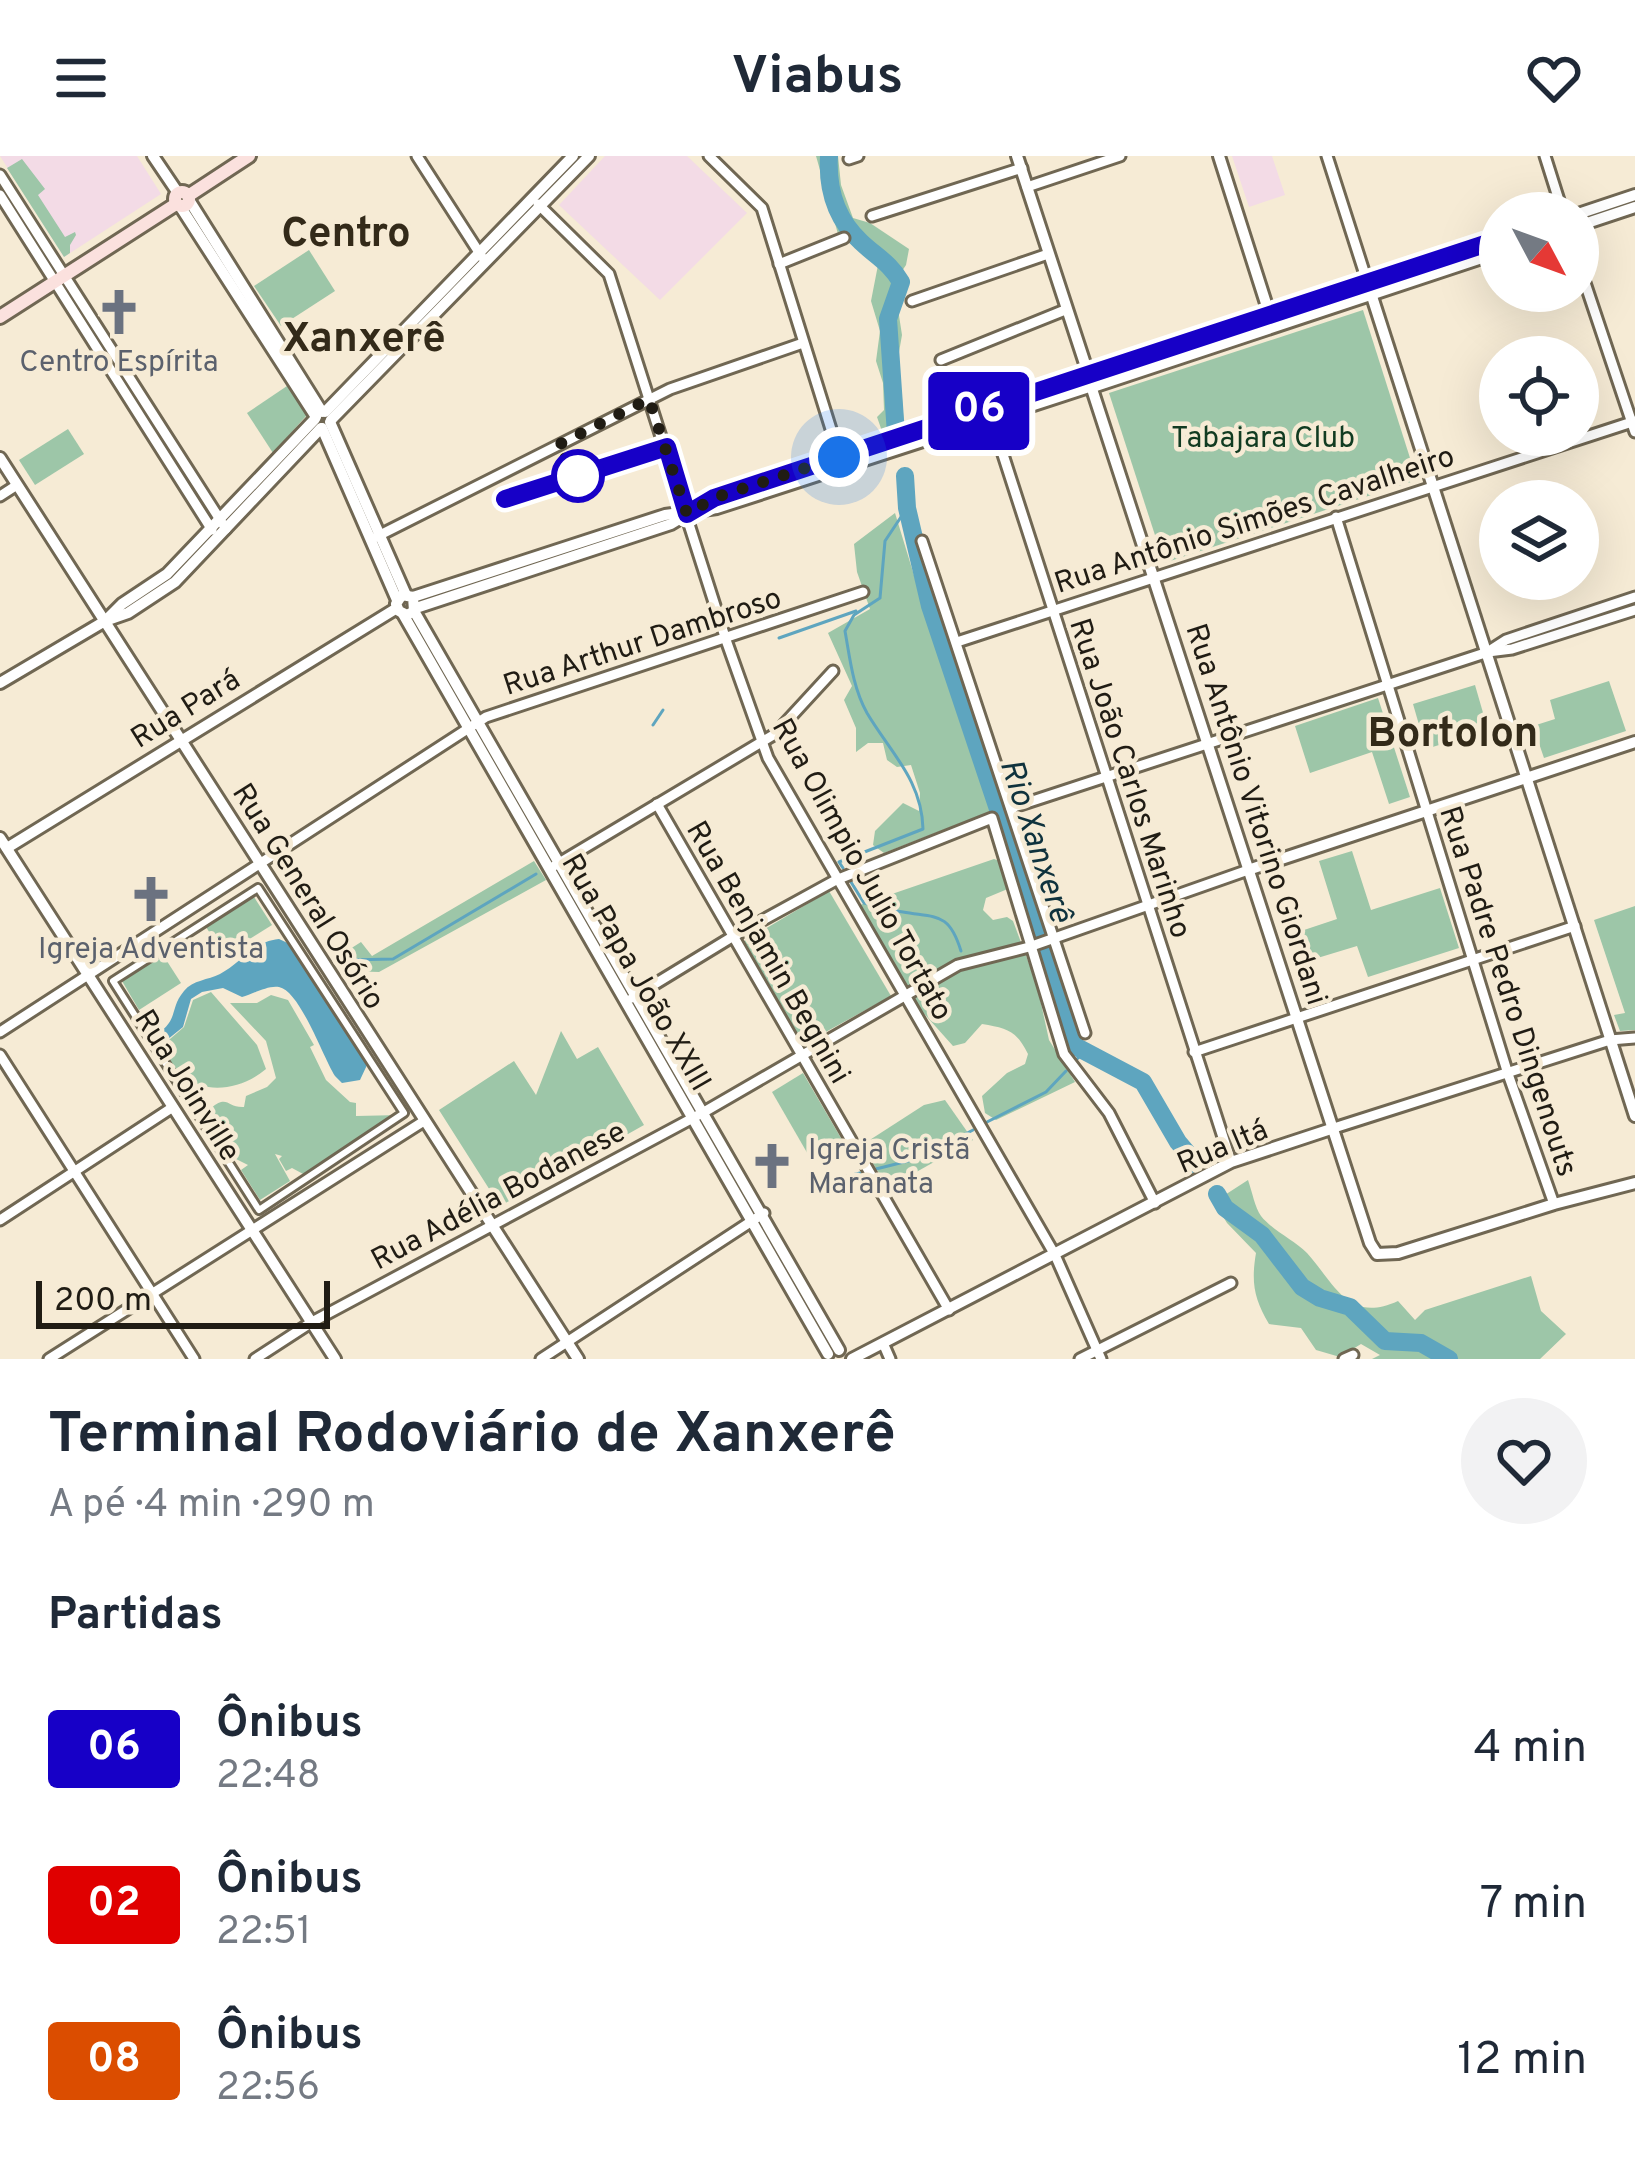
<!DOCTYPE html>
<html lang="pt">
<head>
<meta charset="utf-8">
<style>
  :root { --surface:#fff; --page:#f2f2f3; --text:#1f2937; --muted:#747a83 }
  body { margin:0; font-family:Overpass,sans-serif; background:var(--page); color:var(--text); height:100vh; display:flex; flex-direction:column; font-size:45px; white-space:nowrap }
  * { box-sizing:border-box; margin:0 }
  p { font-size:39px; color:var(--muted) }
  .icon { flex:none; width:66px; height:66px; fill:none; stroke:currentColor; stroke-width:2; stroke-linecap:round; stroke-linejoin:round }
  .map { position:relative; height:1203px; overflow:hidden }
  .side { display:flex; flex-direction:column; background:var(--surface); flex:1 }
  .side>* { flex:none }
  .badge { padding:0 24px; border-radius:9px; font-size:42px; line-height:78px }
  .needle { width:78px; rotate:131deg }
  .tools { position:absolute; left:1479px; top:36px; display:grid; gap:24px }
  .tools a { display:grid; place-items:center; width:120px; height:120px; border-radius:50%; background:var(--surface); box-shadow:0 12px 48px #0002; font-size:60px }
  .scale { position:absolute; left:36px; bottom:30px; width:294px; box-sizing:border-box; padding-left:12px; border:6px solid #201c14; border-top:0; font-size:33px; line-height:42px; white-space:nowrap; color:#201c14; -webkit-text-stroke:9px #f6ebd5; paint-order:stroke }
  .you { position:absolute; width:60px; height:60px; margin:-30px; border:9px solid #fff; border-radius:50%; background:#1a73e8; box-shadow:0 0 0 18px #1a73e833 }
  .map>.badge { position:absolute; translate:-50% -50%; box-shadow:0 0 0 6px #fff }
  h2 { padding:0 48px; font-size:45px; line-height:108px }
  .round { display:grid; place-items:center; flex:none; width:126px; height:126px; border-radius:63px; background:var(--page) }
  .headline { display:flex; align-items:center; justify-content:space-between; height:204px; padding:0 48px }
  h1 { font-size:57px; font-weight:700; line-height:90px }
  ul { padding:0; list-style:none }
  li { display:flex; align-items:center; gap:36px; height:156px; padding:0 48px }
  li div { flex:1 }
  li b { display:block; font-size:45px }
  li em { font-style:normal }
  li .badge { min-width:132px; font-weight:700; text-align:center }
  header { display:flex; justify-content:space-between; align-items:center; height:156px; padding:0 48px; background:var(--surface); font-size:54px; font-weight:700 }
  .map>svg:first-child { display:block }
  .education { fill:#f3dbe6 }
  .green { fill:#9dc6a8 }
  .water { fill:#5ea5bf }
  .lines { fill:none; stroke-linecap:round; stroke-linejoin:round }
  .stream { stroke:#5ea5bf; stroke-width:3 }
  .river { stroke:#5ea5bf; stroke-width:18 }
  .pedestrian-casing { stroke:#706753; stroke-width:12 }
  .minor-casing { stroke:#706753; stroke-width:15 }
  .tertiary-casing { stroke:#706753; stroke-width:16 }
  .secondary-casing { stroke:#706753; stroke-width:18 }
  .pedestrian { stroke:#fff; stroke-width:6 }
  .minor { stroke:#fff; stroke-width:9 }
  .tertiary { stroke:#fff; stroke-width:10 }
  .secondary { stroke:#fbe1de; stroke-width:12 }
  .line-casing { stroke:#fff; stroke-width:27 }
  .line { stroke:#1700c7; stroke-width:18 }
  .walk { stroke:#201c14; stroke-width:12; stroke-dasharray:0 21.6 }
  .stop-dot { fill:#fff; stroke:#1700c7; stroke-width:6 }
  .labels { text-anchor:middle; stroke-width:9; stroke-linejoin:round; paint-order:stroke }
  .worship-label { font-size:30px; fill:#5b616d; stroke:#f6ebd5 }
  .park-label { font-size:30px; fill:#113b21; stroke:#f6ebd5 }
  .street-label { font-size:30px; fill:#201c14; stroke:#f6ebd5 }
  .water-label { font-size:33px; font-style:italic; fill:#0f323d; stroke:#f6ebd5 }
  .district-label { font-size:42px; font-weight:bold; fill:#332a19; stroke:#f6ebd5 }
</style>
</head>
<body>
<header><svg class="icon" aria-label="menu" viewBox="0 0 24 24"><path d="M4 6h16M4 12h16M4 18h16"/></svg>Viabus<svg class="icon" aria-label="heart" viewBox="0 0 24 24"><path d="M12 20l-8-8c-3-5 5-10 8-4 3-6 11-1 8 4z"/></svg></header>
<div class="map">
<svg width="1635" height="1203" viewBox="0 0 1635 1203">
  <rect width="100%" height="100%" fill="#f6ebd5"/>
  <g class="education">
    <polygon points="0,0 137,0 161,38 64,101"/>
    <polygon points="605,0 687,0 747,57 660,144 559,49"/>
    <polygon points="1232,0 1272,0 1285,39 1249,51"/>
  </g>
  <g class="green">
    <polygon points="816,0 838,0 841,29 853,62 870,67 909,93 906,109 894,127 902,179 895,219 902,242 904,271 883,278 877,261 884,254 883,227 876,205 880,175 871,145 878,109 838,78"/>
    <polygon points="22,3 45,33 38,39 65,81 75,76 76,79 70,89 70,97 64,101 7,12"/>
    <polygon points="309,94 335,135 281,170 254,130"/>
    <polygon points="1363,154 1417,324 1164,407 1109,237"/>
    <polygon points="287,230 307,259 273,297 247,257"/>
    <polygon points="68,273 84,298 35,329 19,304"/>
    <polygon points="895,357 938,498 994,654 884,697 873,689 875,675 903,647 919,655 920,637 911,609 897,611 887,604 883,587 868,587 856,596 856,572 844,544 852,530 828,477 870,453 857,416 854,388"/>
    <polygon points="1609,525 1626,575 1544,602 1533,570 1555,563 1550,544"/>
    <polygon points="1475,529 1488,574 1426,593 1413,548"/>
    <polygon points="1378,542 1410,641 1389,648 1372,596 1310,617 1295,570"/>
    <polygon points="1352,695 1371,754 1440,732 1459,792 1368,821 1357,790 1301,807 1292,778 1337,763 1319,705"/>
    <path d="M994 703 1002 706 1010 732 986 742 983 754 993 764 1007 761 1013 765 1037 829 1049 884 1075 926 996 964 985 957 982 940 1007 917 1025 908 1028 898C1017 875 1007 872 982 868L965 887 953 890 911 843 857 750Z"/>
    <polygon points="534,705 546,724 379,816 347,815 339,800 361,786 372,800"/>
    <polygon points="829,735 891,840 802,889 743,786"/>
    <polygon points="254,741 272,769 224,799 206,771"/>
    <polygon points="1635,750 1635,874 1620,875 1614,859 1625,857 1594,764"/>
    <polygon points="163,799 181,827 139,854 122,825"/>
    <path d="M211 836 257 889 266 913C230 943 177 938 163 889L184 871 193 844Z"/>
    <path d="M271 839 288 844 314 889 310 891 326 924 350 946 356 947V960L401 959 361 984H355L353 990 305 1019 292 1012 286 1015 279 1003 282 1000 275 998 290 1025 260 1044 241 1014 248 1009 230 1000 225 978 212 968 211 952C228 938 227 952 244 951L246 940 267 931 276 922 266 885 230 847H257Z"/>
    <polygon points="561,875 577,903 598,891 644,969 500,1050 439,954 514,905 536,939"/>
    <polygon points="803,917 845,989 813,1007 772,936"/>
    <polygon points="945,944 973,984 888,1032 862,989 924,949"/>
    <path d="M1248 1024C1252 1035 1255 1052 1261 1060 1273 1075 1294 1084 1307 1097 1335 1128 1348 1168 1398 1145L1415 1164 1425 1154 1531 1120 1541 1155 1566 1178 1540 1203H1372L1380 1199 1361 1188 1340 1201 1316 1194 1301 1172 1269 1168C1254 1143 1251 1126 1256 1097L1227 1067 1214 1046Z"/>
  </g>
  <path class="water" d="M279 783 294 790 367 909 360 924 342 927 335 920C323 901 300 835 279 831 268 829 253 838 242 841L223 832 202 836 191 843 183 871 157 892 151 882C181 865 168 854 184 835 193 824 208 824 220 818 241 807 254 785 279 783Z"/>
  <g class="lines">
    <g class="stream">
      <polyline points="779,482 856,455"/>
      <polyline points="653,569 663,554"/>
      <path d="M843 712 839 706 923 673C922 624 890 596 867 557 853 532 850 503 845 475L854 459 880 442 885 385 907 352"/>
      <path d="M851 726 864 747C877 750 890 754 903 756 937 762 949 756 961 795"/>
      <polyline points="347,804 393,803 536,718"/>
      <polyline points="1077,903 1083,897"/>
      <polyline points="987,966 1046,936 1066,915"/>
      <polyline points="876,1013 920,1002 973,974"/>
      <polyline points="823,1026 860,1017"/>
    </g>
    <g class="river">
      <path d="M829 0C827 33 836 63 861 86 877 101 890 107 901 126L888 163 896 278"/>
      <polyline points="905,320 907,352 930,450 1068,862 1073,889 1143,926 1178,986 1201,1013"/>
      <polyline points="1217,1038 1225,1052 1262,1079 1302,1131 1320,1142 1350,1151 1385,1185 1421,1187 1449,1203"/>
    </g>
    <defs>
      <polygon id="pedestrian" points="258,732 404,957 259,1054 113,825"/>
      <g id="minor">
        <polyline points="417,0 482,101"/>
        <polyline points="709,0 762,52 840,302"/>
        <polyline points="1327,0 1368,128"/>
        <polyline points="1545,0 1563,57"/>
        <polyline points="849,3 858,0"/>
        <polyline points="0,19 226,373"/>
        <polyline points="1027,31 1120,0"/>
        <polyline points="0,39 212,374"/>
        <polyline points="538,48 609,118 726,484 768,602 1055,1099 1101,1203"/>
        <polyline points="872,60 1022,12"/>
        <polyline points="1578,106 1635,276"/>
        <polyline points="779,108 844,82"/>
        <polyline points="912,145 1048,98"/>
        <polyline points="941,204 1065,154"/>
        <polyline points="988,252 1231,1006"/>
        <polyline points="0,340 17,329"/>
        <polyline points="1336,361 1508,918 1554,1048"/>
        <polyline points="376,381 670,233 803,187"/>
        <polyline points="922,385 1085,877"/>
        <polyline points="957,486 1635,265"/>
        <polyline points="1492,493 1506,484 1635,441"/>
        <polyline points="657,648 949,1154"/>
        <polyline points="1011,652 1488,496 1512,493 1635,454"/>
        <polyline points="554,710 775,578 833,515"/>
        <polyline points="632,842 732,781 836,724 992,662 1064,898 1109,957 1155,1047"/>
        <polyline points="0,876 486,561 863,436"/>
        <polyline points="1194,896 1575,770"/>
        <polyline points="0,899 194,1203"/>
        <polyline points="1334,972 1610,884 1635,882"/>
        <polyline points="0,1064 173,951"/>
        <polyline points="883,1187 890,1203"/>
        <polyline points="49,1203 424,965"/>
        <polyline points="255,1203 312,1166 704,956 958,809 1029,791 1251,713"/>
        <polyline points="541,1203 764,1057"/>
        <polyline points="1080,1203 1231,1127"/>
        <polyline points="1344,1203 1353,1199"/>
      </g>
      <g id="tertiary">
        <polyline points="153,0 178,37"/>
        <polyline points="1017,0 1088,217"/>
        <polyline points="1219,0 1271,163"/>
        <polyline points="189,44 322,256"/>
        <polyline points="180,50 316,261"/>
        <polyline points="1578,58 1635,39"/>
        <polyline points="1578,70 1635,51"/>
        <polyline points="1368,128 1635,960"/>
        <polyline points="1093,217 1500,83"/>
        <polyline points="1096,230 1500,96"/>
        <polyline points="1092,233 1370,1087 1377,1098 1398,1097 1554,1048 1635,1027"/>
        <polyline points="325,256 573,0"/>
        <polyline points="331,264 589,0"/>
        <polyline points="330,266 406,439"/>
        <polyline points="322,272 397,444"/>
        <polyline points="0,302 578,1203"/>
        <polyline points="413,441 414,455 407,459 399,455 396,448 402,439 413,441 665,359 717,352 1086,232"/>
        <polyline points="416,452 671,368 714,342 1084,220"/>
        <polyline points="414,455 839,1194"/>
        <polyline points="403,458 828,1198"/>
        <polyline points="106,464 122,448 167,418 315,263"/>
        <polyline points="0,527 105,465 128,457 175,426 321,272"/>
        <polyline points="0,682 335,1203"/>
        <polyline points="7,692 397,452"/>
        <polyline points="1251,713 1635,586"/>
        <polyline points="852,1203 1231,1006 1334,972"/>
      </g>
      <g id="secondary">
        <circle cx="182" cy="43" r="7"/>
        <polyline points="188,40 249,0"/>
        <polyline points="0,161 176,48"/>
      </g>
    </defs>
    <use href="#pedestrian" class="pedestrian-casing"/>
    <use href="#minor" class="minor-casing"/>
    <use href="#tertiary" class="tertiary-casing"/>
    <use href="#secondary" class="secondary-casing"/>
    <use href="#pedestrian" class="pedestrian"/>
    <use href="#minor" class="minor"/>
    <use href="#tertiary" class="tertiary"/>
    <use href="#secondary" class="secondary"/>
  </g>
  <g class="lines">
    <defs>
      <polyline id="line" points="505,343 667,291 687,358 714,342 1500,83"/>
    </defs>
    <use href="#line" class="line-casing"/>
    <use href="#line" class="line"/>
    <polyline class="walk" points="578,320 556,290 649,243 687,358 714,342 839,301"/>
  </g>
  <defs>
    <symbol id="church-bare" viewBox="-9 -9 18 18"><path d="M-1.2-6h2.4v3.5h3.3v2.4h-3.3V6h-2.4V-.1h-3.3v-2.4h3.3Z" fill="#6b7280" stroke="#f6ebd5" stroke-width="2.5" paint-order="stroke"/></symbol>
  </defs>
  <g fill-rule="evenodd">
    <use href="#church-bare" x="86" y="123" width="66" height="66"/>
    <use href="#church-bare" x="118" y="710" width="66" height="66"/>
    <use href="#church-bare" x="739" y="977" width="66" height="66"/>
  </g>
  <circle class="stop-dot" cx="578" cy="320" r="24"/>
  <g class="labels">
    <g class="worship-label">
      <text x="119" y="215">Centro Espírita</text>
      <text x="151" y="802">Igreja Adventista</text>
      <text x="808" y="1003" text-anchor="start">Igreja Cristã<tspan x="808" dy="34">Maranata</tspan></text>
    </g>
    <g class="park-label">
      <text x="1263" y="291">Tabajara Club</text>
    </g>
    <g class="street-label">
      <text transform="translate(1254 363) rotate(-18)" y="10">Rua Antônio Simões Cavalheiro</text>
      <text transform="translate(642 485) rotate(-18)" y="10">Rua Arthur Dambroso</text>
      <text transform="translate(185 552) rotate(-32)" y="10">Rua Pará</text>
      <text transform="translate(1131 622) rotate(72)" y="10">Rua João Carlos Marinho</text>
      <text transform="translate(1257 658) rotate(72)" y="10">Rua Antônio Vitorino Giordani</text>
      <text transform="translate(863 713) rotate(61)" y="10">Rua Olimpio Julio Tortato</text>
      <text transform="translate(309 740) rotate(58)" y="10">Rua General Osório</text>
      <text transform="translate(769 796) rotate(60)" y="10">Rua Benjamin Begnini</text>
      <text transform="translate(637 816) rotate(60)" y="10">Rua Papa João XXIII</text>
      <text transform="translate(1509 835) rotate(72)" y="10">Rua Padre Pedro Dingenouts</text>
      <text transform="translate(188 929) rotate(58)" y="10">Rua Joinville</text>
      <text transform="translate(1222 990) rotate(-23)" y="10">Rua Itá</text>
      <text transform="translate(498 1039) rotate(-28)" y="10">Rua Adélia Bodanese</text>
    </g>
    <g class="water-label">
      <text transform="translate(1038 684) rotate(72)" y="12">Rio Xanxerê</text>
    </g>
    <g class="district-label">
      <text x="346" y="90">Centro</text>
      <text x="364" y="195">Xanxerê</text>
      <text x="1453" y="590">Bortolon</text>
    </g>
  </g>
</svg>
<div class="tools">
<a><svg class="needle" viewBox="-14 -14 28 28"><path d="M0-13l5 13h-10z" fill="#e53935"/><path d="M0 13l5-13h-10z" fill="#747a83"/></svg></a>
<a><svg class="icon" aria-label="locate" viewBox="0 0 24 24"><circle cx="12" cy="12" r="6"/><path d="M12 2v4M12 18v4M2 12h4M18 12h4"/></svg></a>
<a><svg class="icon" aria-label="layers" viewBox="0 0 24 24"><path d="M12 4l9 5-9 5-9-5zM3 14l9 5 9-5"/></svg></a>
</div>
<div class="scale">200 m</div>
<div class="you" style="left:839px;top:301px"></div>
<b class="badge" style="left:979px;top:255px;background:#1700c7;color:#fff">06</b>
</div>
<section class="side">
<div class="headline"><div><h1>Terminal Rodoviário de Xanxerê</h1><p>A pé · 4 min · 290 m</p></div><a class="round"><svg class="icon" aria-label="heart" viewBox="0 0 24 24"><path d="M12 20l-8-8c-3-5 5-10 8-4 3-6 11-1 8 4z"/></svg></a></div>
<h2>Partidas</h2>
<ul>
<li><span class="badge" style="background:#1700c7;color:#fff">06</span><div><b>Ônibus</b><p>22:48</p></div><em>4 min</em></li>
<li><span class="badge" style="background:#e00000;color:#fff">02</span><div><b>Ônibus</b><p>22:51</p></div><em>7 min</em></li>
<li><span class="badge" style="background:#db4d00;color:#fff">08</span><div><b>Ônibus</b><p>22:56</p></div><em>12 min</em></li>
</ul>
</section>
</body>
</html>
